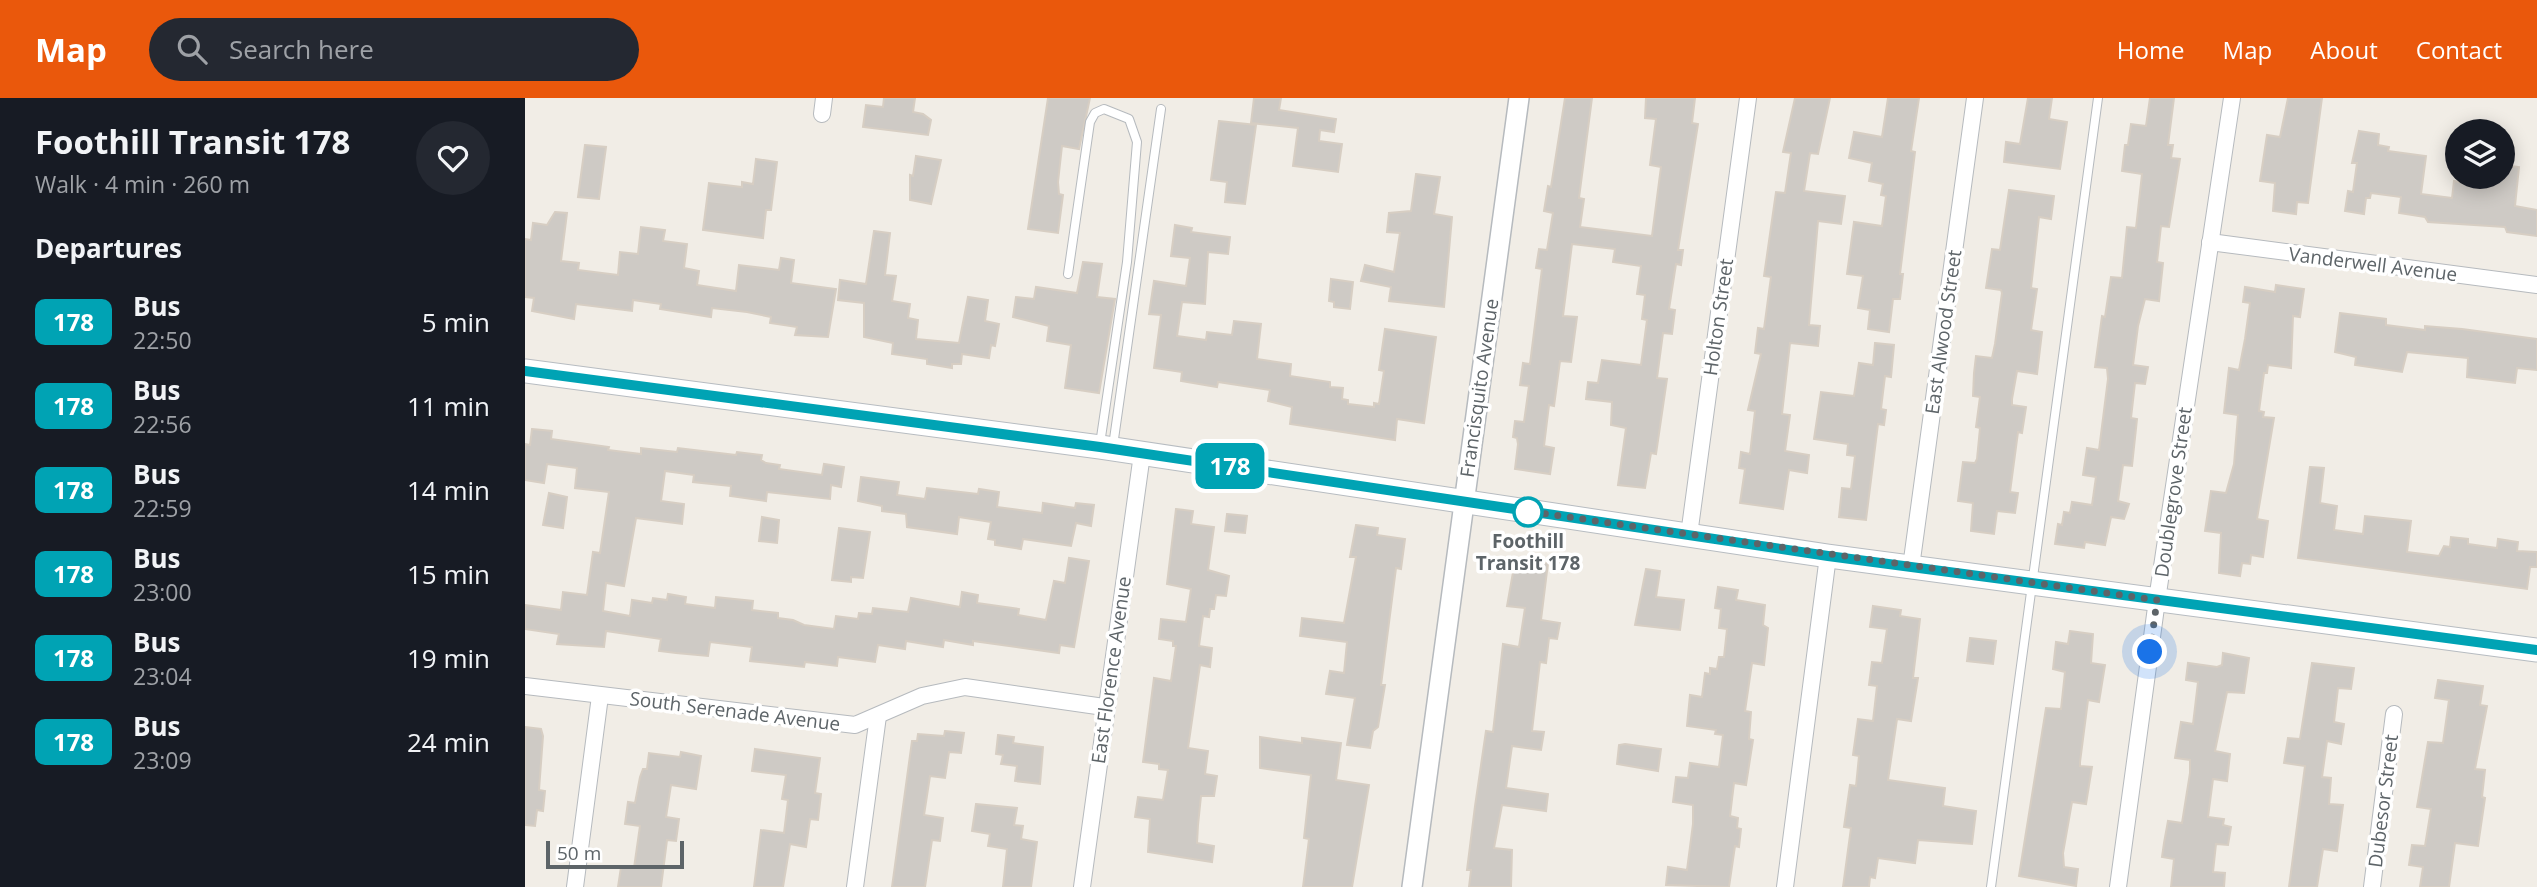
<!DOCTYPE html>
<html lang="en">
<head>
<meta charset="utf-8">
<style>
  :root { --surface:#171b24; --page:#242831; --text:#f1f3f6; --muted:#9ea1a6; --accent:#ea580c }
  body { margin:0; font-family:"Open Sans",sans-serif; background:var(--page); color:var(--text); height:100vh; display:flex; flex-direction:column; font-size:26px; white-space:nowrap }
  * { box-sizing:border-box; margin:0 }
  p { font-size:23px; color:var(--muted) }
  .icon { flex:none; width:38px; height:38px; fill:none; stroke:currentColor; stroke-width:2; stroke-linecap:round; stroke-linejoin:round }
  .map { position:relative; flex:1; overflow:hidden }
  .details { display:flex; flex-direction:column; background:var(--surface); width:525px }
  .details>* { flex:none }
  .badge { padding:0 14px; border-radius:10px; font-size:24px; line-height:46px }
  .controls { position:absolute; left:1920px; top:21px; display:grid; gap:14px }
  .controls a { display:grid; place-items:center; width:70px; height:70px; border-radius:50%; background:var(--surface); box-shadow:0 4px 18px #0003; font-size:35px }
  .scale { position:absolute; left:21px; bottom:18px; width:138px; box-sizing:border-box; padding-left:7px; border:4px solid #5d6468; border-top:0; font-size:19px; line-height:24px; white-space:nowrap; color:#5d6468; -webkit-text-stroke:5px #fff; paint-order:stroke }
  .you { position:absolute; width:35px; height:35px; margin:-18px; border:5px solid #fff; border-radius:50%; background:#1a73e8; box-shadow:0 0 0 10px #1a73e833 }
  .map>.badge { position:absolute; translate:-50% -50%; box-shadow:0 0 0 4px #fff }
  h2 { padding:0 35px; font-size:26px; line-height:63px }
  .round { display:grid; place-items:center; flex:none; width:74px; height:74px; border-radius:37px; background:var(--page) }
  .head { display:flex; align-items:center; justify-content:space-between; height:119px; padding:0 35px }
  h1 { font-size:33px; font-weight:700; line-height:52px }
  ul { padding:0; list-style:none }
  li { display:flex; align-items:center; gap:21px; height:84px; padding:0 35px }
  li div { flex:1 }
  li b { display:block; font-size:26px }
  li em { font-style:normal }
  li .badge { min-width:77px; font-weight:700; text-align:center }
  header { display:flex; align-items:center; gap:42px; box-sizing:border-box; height:98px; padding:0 35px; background:var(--accent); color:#fff }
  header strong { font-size:33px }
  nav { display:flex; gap:38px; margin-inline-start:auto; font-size:24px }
  .search { width:490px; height:63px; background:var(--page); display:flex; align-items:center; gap:18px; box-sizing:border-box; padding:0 24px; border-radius:38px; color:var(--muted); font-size:26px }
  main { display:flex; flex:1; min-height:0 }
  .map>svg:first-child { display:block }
  .building { fill:#cecac5; stroke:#d7cec3; stroke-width:2 }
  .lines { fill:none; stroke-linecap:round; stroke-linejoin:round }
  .service-casing { stroke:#b6babe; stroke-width:10 }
  .minor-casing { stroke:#b6babe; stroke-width:18 }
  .tertiary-casing { stroke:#b6babe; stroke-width:22 }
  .secondary-casing { stroke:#b7bcc1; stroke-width:25 }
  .service { stroke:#fff; stroke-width:8 }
  .minor { stroke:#fff; stroke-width:16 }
  .tertiary { stroke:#fff; stroke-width:19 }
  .secondary { stroke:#fff; stroke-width:23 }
  .line-casing { stroke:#fff; stroke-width:16 }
  .line { stroke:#00a3b4; stroke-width:10 }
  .walk { stroke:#5d6468; stroke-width:7; stroke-dasharray:0 12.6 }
  .stop-dot { fill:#fff; stroke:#00a3b4; stroke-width:3.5 }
  .labels { text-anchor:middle; stroke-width:7; stroke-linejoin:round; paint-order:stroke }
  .street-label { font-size:19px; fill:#5d6468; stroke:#fff }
  .stop-label { font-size:19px; font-weight:bold; fill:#5d6468; stroke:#fff }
</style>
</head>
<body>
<header>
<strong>Map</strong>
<div class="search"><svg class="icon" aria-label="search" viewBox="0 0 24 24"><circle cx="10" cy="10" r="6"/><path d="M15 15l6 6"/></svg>Search here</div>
<nav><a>Home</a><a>Map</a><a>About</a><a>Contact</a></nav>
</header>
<main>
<section class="details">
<div class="head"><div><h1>Foothill Transit 178</h1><p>Walk · 4 min · 260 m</p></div><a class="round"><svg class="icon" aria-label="heart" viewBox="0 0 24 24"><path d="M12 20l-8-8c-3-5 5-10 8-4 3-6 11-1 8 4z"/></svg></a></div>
<h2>Departures</h2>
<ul>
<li><span class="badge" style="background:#00a3b4;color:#fff">178</span><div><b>Bus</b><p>22:50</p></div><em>5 min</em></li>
<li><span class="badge" style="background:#00a3b4;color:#fff">178</span><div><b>Bus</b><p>22:56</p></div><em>11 min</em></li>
<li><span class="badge" style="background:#00a3b4;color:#fff">178</span><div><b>Bus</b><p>22:59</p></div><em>14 min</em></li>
<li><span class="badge" style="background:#00a3b4;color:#fff">178</span><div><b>Bus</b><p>23:00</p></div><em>15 min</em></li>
<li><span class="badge" style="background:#00a3b4;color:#fff">178</span><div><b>Bus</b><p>23:04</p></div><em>19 min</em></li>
<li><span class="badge" style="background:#00a3b4;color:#fff">178</span><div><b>Bus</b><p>23:09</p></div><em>24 min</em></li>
</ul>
</section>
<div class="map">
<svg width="2012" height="789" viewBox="0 0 2012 789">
  <rect width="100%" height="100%" fill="#f1ede6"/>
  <g class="building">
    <polygon points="359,0 390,0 388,14 398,16 406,22 403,37 338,29 341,7 358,9"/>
    <polygon points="523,0 565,0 554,51 537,48 533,84 534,96 538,97 533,135 503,131"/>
    <polygon points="729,0 756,0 754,12 811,21 809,34 795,32 794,43 817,46 813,74 768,68 773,30 726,25"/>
    <polygon points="1040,0 1067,0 1054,100 1059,101 1055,129 1127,138 1136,69 1125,67 1131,21 1120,20 1121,0 1170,0 1167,25 1173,26 1153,152 1158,152 1156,167 1151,166 1144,211 1150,212 1147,236 1138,235 1132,280 1142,281 1131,356 1126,355 1120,390 1093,387 1101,330 1086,327 1087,304 1061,301 1063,284 1073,285 1077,262 1116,267 1122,222 1117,221 1120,197 1112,196 1116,168 1088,164 1090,151 1047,146 1038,218 1052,219 1046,264 1035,263 1029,308 1024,307 1019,348 1029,350 1025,376 990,371 993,346 992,340 988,339 990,323 999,324 1004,288 995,287 998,265 1005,266 1017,171 1011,170 1014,151 1022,152 1028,115 1019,113 1023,88 1026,89"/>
    <polygon points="1270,0 1305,0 1293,56 1285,55 1279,93 1320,98 1316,126 1293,123 1284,227 1295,228 1293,248 1265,245 1257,316 1265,317 1260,353 1284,357 1282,375 1264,372 1258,411 1215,405 1220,371 1214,370 1216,354 1225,356 1230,313 1223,312 1236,256 1230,255 1233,230 1239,231 1246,179 1239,178 1251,94 1260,95 1266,55 1258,54"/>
    <polygon points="1363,0 1394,0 1386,53 1390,54 1375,176 1378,176 1375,201 1368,201 1364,234 1343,231 1345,212 1333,210 1338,178 1322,176 1329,124 1357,128 1361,98 1356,97 1358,86 1344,83 1347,65 1324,60 1329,34 1357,39"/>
    <polygon points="1503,0 1527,0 1524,21 1542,24 1535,71 1479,64 1481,44 1495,46"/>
    <polygon points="1625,0 1649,0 1643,47 1648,47 1646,60 1655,61 1644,129 1636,128 1632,164 1638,165 1634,203 1620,201 1613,228 1608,267 1623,269 1620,286 1610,285 1606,320 1612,321 1607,368 1598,367 1593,403 1604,406 1599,421 1586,419 1580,447 1560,444 1559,450 1530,446 1533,426 1537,427 1539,414 1545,415 1547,404 1567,407 1571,379 1558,377 1562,350 1574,352 1583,281 1582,270 1570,269 1577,218 1580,219 1586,179 1597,180 1602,129 1611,130 1617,76 1597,73 1600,47 1603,47 1606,26 1621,28"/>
    <polygon points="1763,0 1797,0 1783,105 1772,104 1771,116 1748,113 1750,85 1735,83 1742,37 1755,39"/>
    <polygon points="694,23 731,27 720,106 700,104 702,84 686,82"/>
    <polygon points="1834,33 1854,36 1853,47 1864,49 1863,53 1901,58 1896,96 1927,100 1929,83 1941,85 1941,79 1978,79 1978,67 1994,69 1990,108 2012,112 2012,138 1982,134 1980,129 1903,124 1900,119 1874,115 1876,99 1846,95 1845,100 1841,100 1839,116 1820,113 1823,93 1828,94 1832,65 1827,65"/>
    <polygon points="60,47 81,49 74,101 53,99"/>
    <polygon points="391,58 416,62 406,106 385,102 385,77 388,78"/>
    <polygon points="231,61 252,64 246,112 241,112 238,140 178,132 184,85 217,89 217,84 228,86"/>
    <polygon points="891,76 915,79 909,116 927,119 919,209 864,203 866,189 836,183 840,167 869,174 875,135 862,134 864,115 886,113"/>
    <polygon points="1484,92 1529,98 1526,121 1514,119 1506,190 1512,191 1506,232 1517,234 1512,276 1492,273 1487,301 1487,307 1501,309 1497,335 1493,334 1485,394 1493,395 1490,415 1472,413 1469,436 1446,433 1448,405 1433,403 1438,364 1450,365 1452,361 1455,330 1451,329 1455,299 1448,298 1449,275 1451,258 1467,260 1470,246 1477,195 1476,192 1461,190 1467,151 1475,152"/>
    <polygon points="30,114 42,115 36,163 54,165 53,172 93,177 95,154 113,156 116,129 140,132 138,143 162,146 159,170 174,173 172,187 211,193 214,167 254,172 256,160 269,162 266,185 311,191 303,239 270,237 272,229 245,225 246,219 222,214 187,210 186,219 135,211 136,206 108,202 107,213 51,206 49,221 7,213 9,200 0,199 0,141 6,142 8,125 22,127"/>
    <polygon points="650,127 667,130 666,134 705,139 703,156 683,154 680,206 657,204 652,238 681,242 682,234 707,237 709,223 736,226 732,261 766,266 765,278 805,284 805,289 818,290 817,301 823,302 823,306 849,309 849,305 854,306 859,273 854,272 860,231 911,239 899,325 872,321 870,342 765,326 767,309 743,303 745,292 693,284 692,289 656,283 657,274 629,270 636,217 624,216 629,183 661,188 665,160 646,158"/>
    <polygon points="349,133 365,135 360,177 371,178 367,203 385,206 383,220 393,222 391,241 434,245 443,199 463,202 460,223 474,226 470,248 466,247 464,260 437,256 436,266 427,266 427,270 402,266 402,261 367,256 368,245 339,239 339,205 313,202 315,182 341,186"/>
    <polygon points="558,164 577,166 572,199 590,201 574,295 540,290 546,247 522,243 524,228 488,219 491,199 509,201 511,189 552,195"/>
    <polygon points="806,181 828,184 825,211 809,209 809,204 804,203"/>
    <polygon points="1751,187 1779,191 1775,219 1768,218 1766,270 1743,267 1742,275 1739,275 1734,313 1739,314 1738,319 1749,320 1732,421 1743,423 1738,459 1726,457 1725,466 1717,465 1715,478 1694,475 1696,435 1680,433 1686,393 1701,395 1709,366 1713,317 1699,315 1704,270 1714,272 1720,241 1725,205 1718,204 1720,189 1750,194"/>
    <polygon points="1815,215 1861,221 1861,227 1900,232 1900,228 1937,231 2012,241 2012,272 1992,270 1990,285 1942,279 1943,260 1882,254 1877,274 1830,267 1831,259 1810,254"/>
    <polygon points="1350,245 1369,247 1366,279 1360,278 1356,311 1361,312 1359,327 1353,326 1341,422 1314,419 1317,390 1326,391 1330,358 1322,357 1323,346 1289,341 1296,294 1329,298 1334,265 1348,267"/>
    <polygon points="7,331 27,333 26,341 84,349 83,352 116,356 116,350 152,354 153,350 211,357 212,354 237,357 236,362 241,365 255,367 254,371 297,377 299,366 319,369 316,389 306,387 305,401 242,394 241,403 205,398 206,388 168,384 169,377 140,373 136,403 159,406 157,426 111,420 99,488 81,485 78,513 105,518 107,502 127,505 128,500 142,502 143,496 161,499 160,506 190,510 191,499 228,503 227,512 253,515 253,520 268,522 279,527 309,531 311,518 333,521 334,515 347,516 348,510 383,514 386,500 435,509 437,494 453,497 452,505 494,511 493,517 521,522 529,483 540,485 544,460 564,463 549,549 535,547 534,555 448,543 448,547 419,542 418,549 381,543 380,551 353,547 350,564 313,559 312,568 280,564 279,569 225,563 227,549 185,544 183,558 151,555 134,553 136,541 81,533 79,549 32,546 34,536 0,531 0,507 36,512 38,494 62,497 68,454 75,455 84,394 50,390 52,370 22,366 19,385 0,382 0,346 5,347"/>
    <polygon points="1785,369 1799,370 1795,405 1812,408 1809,432 1838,436 1840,418 1886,423 1882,454 1914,458 1919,448 1925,449 1926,439 1943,441 1943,446 1972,450 1973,441 1993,444 1992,453 2012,454 2012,469 2005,469 2002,491 1773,460"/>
    <polygon points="336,379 374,384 372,397 400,401 402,390 453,396 454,391 474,394 472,409 517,415 518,405 550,410 551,405 569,407 566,428 551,425 546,448 498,441 496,451 470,447 470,442 463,441 466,424 434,419 432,436 382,429 381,416 357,413 357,408 333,403"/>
    <polygon points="24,395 42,399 38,430 18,427"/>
    <polygon points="651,411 668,413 666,426 689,429 683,472 704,478 701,498 691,497 689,511 685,511 684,519 678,518 674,548 687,550 685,569 675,567 663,650 683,653 680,676 692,678 689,698 676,698 673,727 672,745 689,748 687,764 623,754 625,721 610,719 613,699 638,702 643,672 634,671 634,666 618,664 629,580 646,583 651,548 648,548 648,543 634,541 636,521 661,524 666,491 642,486"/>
    <polygon points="702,416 722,418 720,435 700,433"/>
    <polygon points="237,419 254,422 252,445 234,443"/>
    <polygon points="831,427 853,430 852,437 880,441 876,471 871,470 856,587 860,587 853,629 848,633 845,650 822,647 830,600 801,596 805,573 819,575 822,544 775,538 777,520 819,525 831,459 825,459"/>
    <polygon points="314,430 345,434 338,480 326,479 326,484 307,482"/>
    <polygon points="990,463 1023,465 1016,522 1035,525 1032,541 1024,540 1021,565 1015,564 1007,633 1019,634 1016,652 987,648 981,690 1023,696 1021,713 977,707 969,750 987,752 986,789 944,789 946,772 942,772 950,708 961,633 968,634 978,546 994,549 1000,510 982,508"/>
    <polygon points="1121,471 1135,473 1131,499 1159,502 1155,532 1110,527"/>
    <polygon points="1193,489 1213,492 1211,502 1240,507 1238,527 1243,530 1239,567 1227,565 1220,613 1226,614 1224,641 1228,642 1221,687 1209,685 1205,718 1213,720 1212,730 1216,731 1214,749 1210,748 1204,789 1141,787 1143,769 1162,772 1168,726 1168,707 1148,704 1151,679 1163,680 1165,665 1194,669 1198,637 1190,636 1191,632 1162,628 1165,597 1177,599 1180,575 1185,576 1185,570 1192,571 1194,559 1199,559 1202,531 1194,530 1196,511 1190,510"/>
    <polygon points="1348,508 1376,512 1375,518 1395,521 1388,580 1393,580 1386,623 1372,621 1363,682 1420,690 1418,708 1451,713 1447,746 1393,742 1390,765 1353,760 1350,780 1345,779 1344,789 1318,789 1326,730 1319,729 1325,687 1331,688 1334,658 1328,657 1333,621 1348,623 1352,588 1344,587 1347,564 1357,565 1362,531 1345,529"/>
    <polygon points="1545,533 1568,536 1566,565 1580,567 1574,604 1563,602 1555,664 1555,668 1567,669 1561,706 1547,704 1538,755 1539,769 1553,771 1551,788 1494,778 1521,610 1536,611 1540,574 1528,571 1531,544 1543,546"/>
    <polygon points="1445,540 1471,543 1468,566 1442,563"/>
    <polygon points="1698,555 1724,560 1719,595 1702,594 1690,653 1705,656 1702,683 1688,681 1683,719 1699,721 1698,727 1706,729 1703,747 1691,746 1688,774 1700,775 1699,789 1646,789 1649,761 1637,759 1639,745 1643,723 1657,725 1665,675 1665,662 1650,660 1656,624 1668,626 1673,584 1661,582 1663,565 1692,569 1697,567"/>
    <polygon points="1787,565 1829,570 1826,591 1813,590 1809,624 1819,626 1816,646 1802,643 1797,679 1806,680 1804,706 1818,707 1812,753 1798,751 1792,789 1764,789 1780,668 1759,665 1763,640 1775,641"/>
    <polygon points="1913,582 1958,588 1955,607 1962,608 1950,671 1960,672 1957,699 1960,700 1953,748 1930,745 1924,789 1895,789 1898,769 1884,767 1887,747 1900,748 1906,711 1892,709 1903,644 1918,645 1924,602 1910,600"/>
    <polygon points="0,629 16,631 18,638 14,692 20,693 18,713 12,712 10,728 0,727"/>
    <polygon points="420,633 439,635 436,655 424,654 420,680 405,678 399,717 418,720 415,743 407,742 400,789 367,789 387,643 392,643 393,636 419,638"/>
    <polygon points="473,637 489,639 488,645 518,649 515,686 490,683 492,668 476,666 478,657 471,656"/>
    <polygon points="735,639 777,645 777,640 816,645 811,682 844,687 827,789 778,789 784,741 779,740 786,677 735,670"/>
    <polygon points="1100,646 1136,651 1133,673 1092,666 1094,647"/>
    <polygon points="230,651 295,660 290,695 296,696 293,722 285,721 281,749 265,746 258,789 229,789 236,732 259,735 263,702 257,701 261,677 227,673"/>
    <polygon points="156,654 176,658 171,691 146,687 141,719 154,721 151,743 142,742 136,789 93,789 96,769 109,770 115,728 100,726 103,704 110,705 115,679 118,671 122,671 124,655 155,659"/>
    <polygon points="451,706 492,710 489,727 498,728 496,741 512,744 506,789 478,789 482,751 463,748 465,736 447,733"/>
  </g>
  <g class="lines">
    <defs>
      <g id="service">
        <polyline points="543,176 565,24 570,15 579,11 604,21 612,44 602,164 575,346"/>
        <polyline points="588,348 636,11"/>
        <polyline points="1466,789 1573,0"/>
      </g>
      <g id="minor">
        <polyline points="297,16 299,0"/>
        <polyline points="1685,144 2012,187"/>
        <polyline points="1164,437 1223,0"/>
        <polyline points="1386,469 1450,0"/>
        <polyline points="0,588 330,627 397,598 440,589 579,609"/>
        <polyline points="50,789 75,598"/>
        <polyline points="330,789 353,618"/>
        <polyline points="557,789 617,356"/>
        <polyline points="1260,789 1303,458"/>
        <polyline points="1593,789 1632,502 1707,0"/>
        <polyline points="1847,789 1869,616"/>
      </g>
      <polyline id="tertiary" points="887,789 994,0"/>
      <polyline id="secondary" points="0,273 575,349 1303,458 2012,552"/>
    </defs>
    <use href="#service" class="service-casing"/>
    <use href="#minor" class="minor-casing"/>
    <use href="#tertiary" class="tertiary-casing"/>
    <use href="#secondary" class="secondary-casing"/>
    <use href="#service" class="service"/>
    <use href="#minor" class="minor"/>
    <use href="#tertiary" class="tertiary"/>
    <use href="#secondary" class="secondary"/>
  </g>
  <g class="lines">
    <defs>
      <polyline id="line" points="0,273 575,349 1303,458 2012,552"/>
    </defs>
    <use href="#line" class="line-casing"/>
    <use href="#line" class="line"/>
    <polyline class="walk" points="1003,414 993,412 1632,502 1625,554"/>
  </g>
  <circle class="stop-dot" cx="1003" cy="414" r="14"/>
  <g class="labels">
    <g class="street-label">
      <text transform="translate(1848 166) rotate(7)" y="7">Vanderwell Avenue</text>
      <text transform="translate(1193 219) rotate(-82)" y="7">Holton Street</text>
      <text transform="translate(1418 234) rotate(-82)" y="7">East Alwood Street</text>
      <text transform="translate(954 290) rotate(-82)" y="7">Francisquito Avenue</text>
      <text transform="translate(1648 394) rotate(-82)" y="7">Doublegrove Street</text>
      <text transform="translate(586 572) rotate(-82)" y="7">East Florence Avenue</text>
      <text transform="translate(210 613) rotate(7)" y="7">South Serenade Avenue</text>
      <text transform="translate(1858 703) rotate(-83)" y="7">Dubesor Street</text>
    </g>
    <g class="stop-label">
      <text x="1003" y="450">Foothill<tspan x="1003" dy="22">Transit 178</tspan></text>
    </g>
  </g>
</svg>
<div class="controls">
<a><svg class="icon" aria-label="layers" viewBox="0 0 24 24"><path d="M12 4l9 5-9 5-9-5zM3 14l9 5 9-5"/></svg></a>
</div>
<div class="scale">50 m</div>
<div class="you" style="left:1625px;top:554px"></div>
<b class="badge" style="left:705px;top:368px;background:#00a3b4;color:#fff">178</b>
</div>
</main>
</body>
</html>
